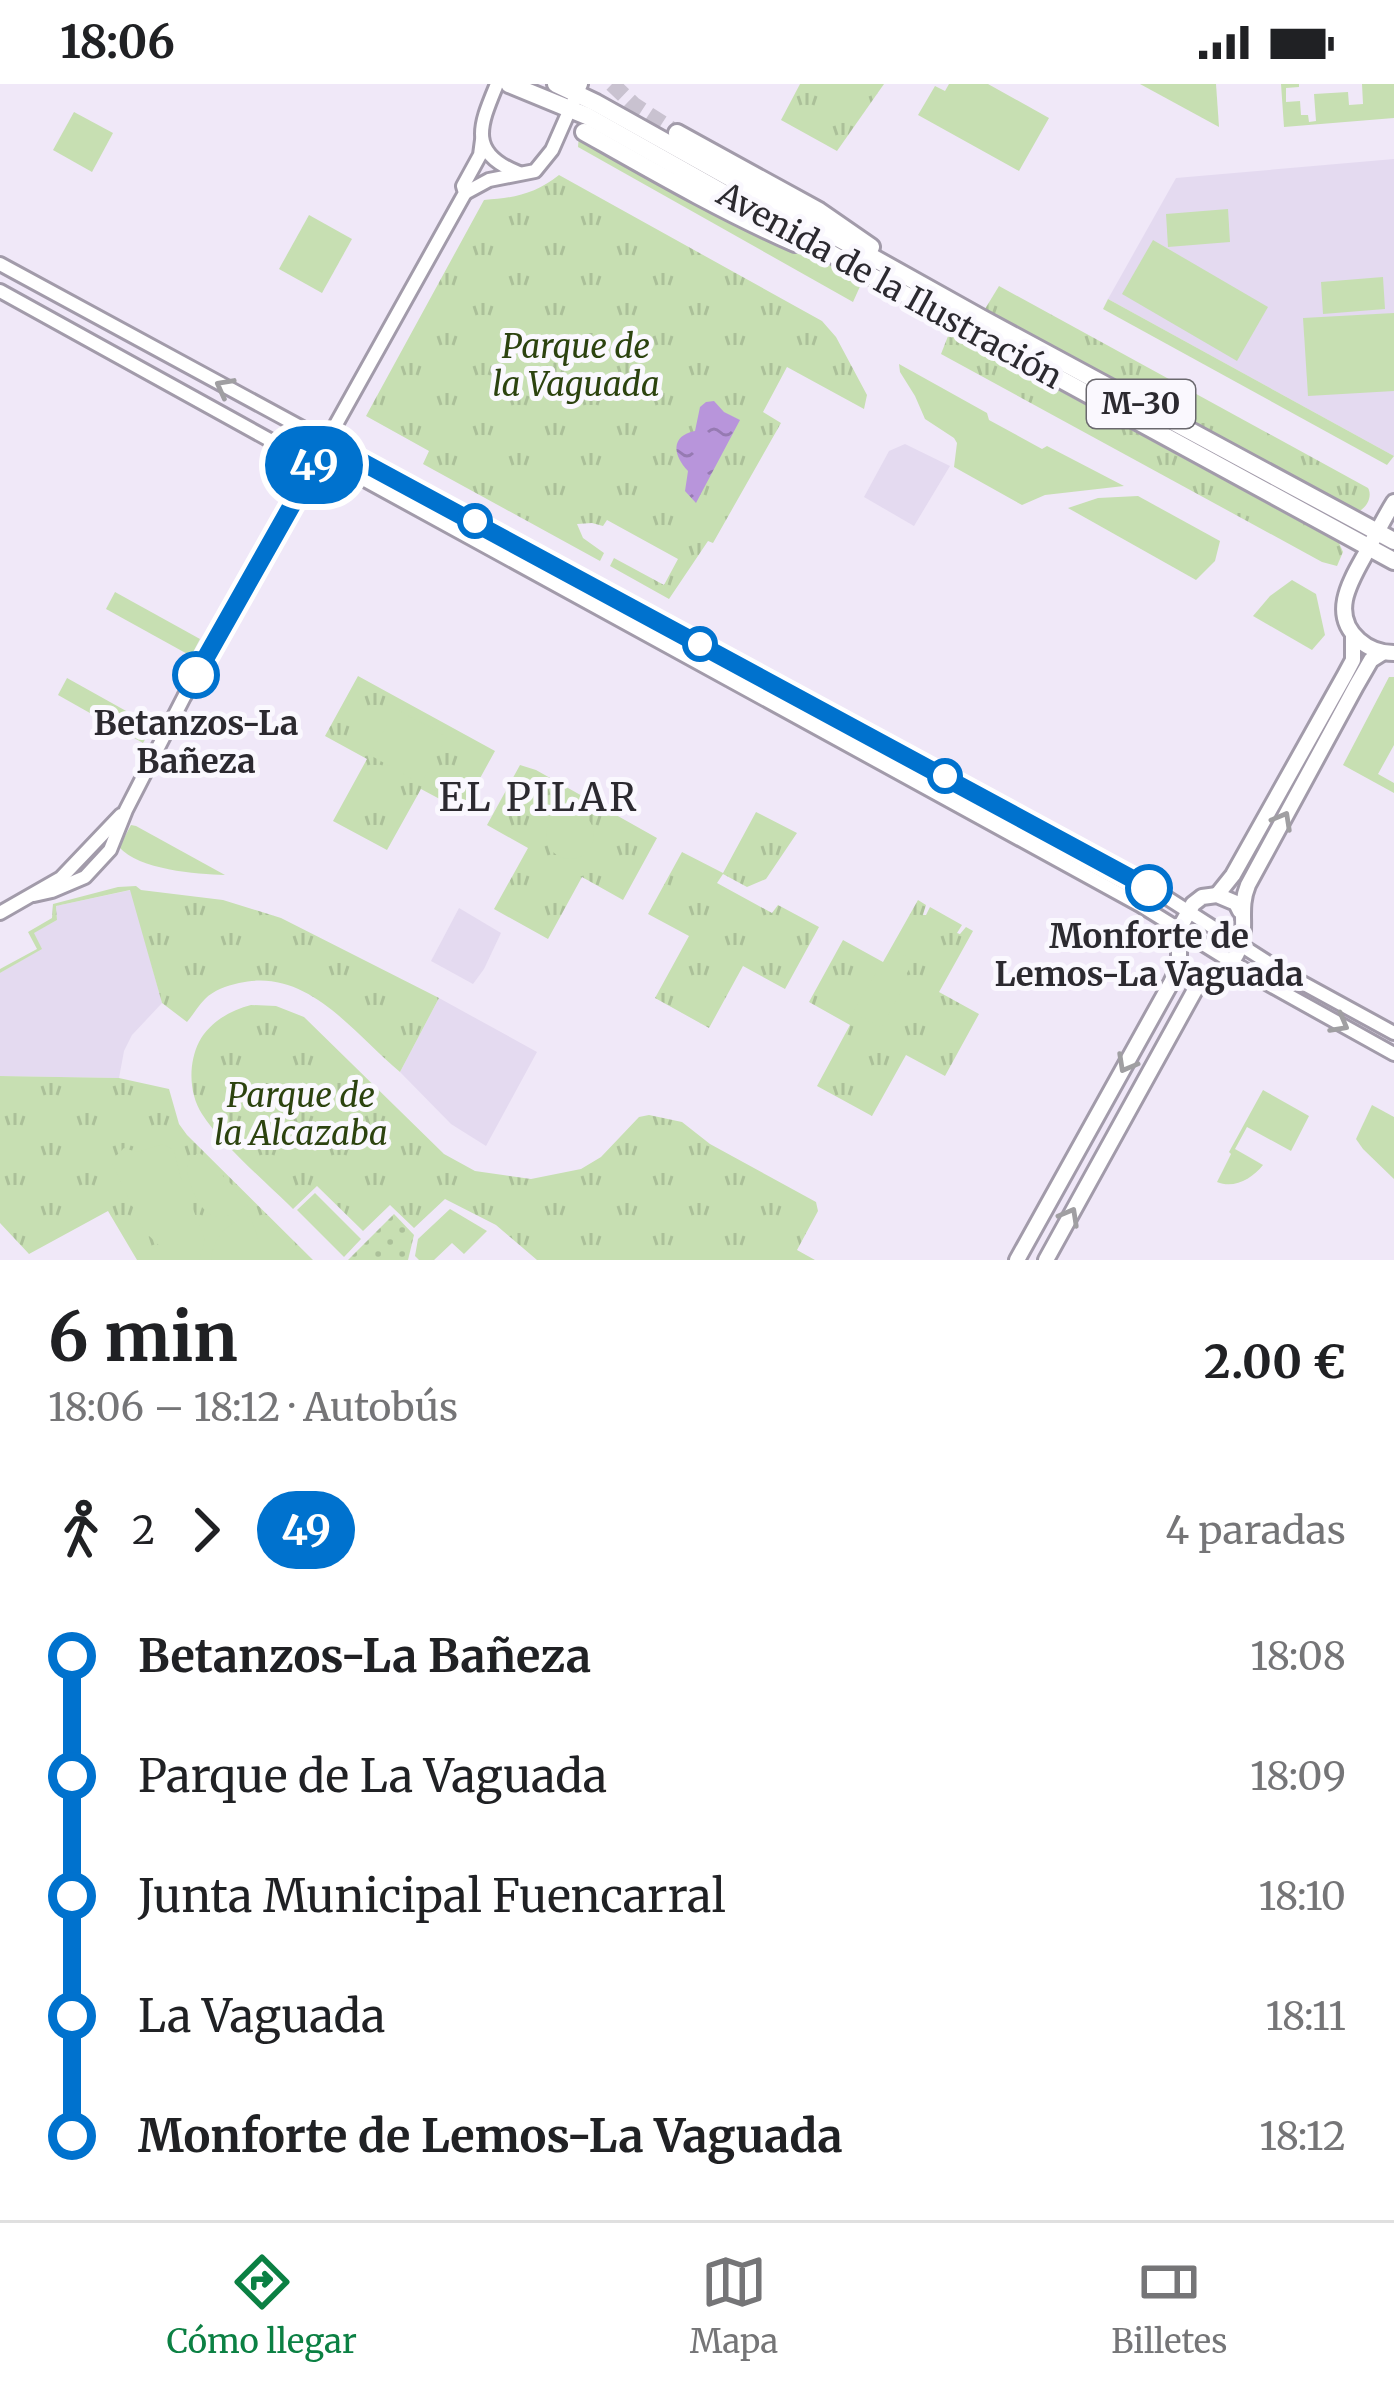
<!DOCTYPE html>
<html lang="es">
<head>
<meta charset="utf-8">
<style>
  :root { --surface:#fff; --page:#f6f6f6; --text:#202124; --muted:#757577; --line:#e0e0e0; --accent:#0b8043 }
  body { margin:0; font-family:Merriweather,serif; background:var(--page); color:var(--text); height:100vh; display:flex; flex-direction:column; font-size:45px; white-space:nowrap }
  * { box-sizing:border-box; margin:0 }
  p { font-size:39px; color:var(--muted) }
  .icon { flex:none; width:66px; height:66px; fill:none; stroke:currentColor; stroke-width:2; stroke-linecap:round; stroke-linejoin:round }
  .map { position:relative; height:1176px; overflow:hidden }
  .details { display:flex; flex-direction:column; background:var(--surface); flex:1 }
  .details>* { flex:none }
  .badge { padding:0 24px; border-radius:39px; font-size:42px; line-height:78px }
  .map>.badge { position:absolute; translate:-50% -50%; box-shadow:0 0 0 6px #fff }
  .legs { display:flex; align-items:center; gap:18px; height:132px; padding:0 48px; font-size:39px }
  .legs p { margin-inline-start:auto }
  .headline { display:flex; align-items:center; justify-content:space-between; height:204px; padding:0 48px }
  h1 { font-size:66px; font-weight:700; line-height:90px }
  ul { padding:0 48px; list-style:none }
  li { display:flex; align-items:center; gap:42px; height:120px; font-size:45px }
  li i { display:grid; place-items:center; width:18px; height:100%; margin:0 15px; background:currentColor }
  li i::after { content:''; width:30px; height:30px; margin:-15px; border:9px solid; border-radius:50%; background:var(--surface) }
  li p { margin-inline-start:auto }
  li:first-child i { background:linear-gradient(#0000 50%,currentColor 0) }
  li:last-child i { background:linear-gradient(currentColor 50%,#0000 0) }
  .status { display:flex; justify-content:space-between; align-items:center; height:84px; padding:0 60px; background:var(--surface); direction:ltr }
  .status svg { height:33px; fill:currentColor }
  .menu { display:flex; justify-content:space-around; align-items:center; height:168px; border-top:3px solid var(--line); background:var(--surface); font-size:33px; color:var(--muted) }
  .menu a { display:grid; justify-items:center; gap:6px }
  .menu .current { color:var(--accent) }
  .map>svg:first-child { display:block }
  .built { fill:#e4daf0 }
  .grass { fill:url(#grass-dots) }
  .park { fill:url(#park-tufts) }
  .garden { fill:#c7dfb2 }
  .water { fill:url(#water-ripples) }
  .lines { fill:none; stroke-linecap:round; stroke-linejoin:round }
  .trunk-tunnel { stroke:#c9c2d0; stroke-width:16; stroke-dasharray:16 8; stroke-linecap:butt }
  .tertiary-casing { stroke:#a29baa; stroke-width:18 }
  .secondary-casing { stroke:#a29baa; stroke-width:20 }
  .trunk-casing { stroke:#a29baa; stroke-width:22 }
  .tertiary { stroke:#fff; stroke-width:12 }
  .secondary { stroke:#fff; stroke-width:14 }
  .trunk { stroke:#fff; stroke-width:16 }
  .oneway { stroke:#a09fa2 }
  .line-1-casing { stroke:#fff; stroke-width:27 }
  .line-1 { stroke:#0072ce; stroke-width:18 }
  .stop-1-dot { fill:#fff; stroke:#0072ce; stroke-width:6 }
  .labels { text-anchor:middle; stroke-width:10; stroke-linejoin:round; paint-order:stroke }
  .shield { fill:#faf8fe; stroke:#6a686e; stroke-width:3 }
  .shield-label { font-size:30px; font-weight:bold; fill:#2c2a30 }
  .street-label { font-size:33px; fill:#2c2a30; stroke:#faf8fe }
  .park-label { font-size:33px; font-style:italic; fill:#2c430f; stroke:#faf8fe }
  .stop-label { font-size:33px; font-weight:bold; fill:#2c2a30; stroke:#faf8fe }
  .quarter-label { font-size:39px; letter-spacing:3px; fill:#2c2a30; stroke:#faf8fe }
</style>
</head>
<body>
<div class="status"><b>18:06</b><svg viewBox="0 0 49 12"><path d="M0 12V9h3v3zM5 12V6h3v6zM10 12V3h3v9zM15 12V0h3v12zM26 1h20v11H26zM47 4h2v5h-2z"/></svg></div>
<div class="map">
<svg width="1394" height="1176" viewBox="0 0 1394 1176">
  <defs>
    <pattern id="grass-dots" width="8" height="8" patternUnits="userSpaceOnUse" patternTransform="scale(3)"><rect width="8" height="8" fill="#c7dfb2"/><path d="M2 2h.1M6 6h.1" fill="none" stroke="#abc099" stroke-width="1.8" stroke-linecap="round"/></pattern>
    <pattern id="park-tufts" width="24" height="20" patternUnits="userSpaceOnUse" patternTransform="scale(3)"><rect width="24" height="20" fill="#c7dfb2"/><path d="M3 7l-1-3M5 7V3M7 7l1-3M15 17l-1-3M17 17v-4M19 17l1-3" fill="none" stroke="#abc099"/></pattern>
    <pattern id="water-ripples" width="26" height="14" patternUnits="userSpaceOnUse" patternTransform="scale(3)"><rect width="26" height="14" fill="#b895db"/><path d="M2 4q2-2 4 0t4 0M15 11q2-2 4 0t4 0" fill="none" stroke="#967ab2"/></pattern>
  </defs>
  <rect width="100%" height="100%" fill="#f0e8f8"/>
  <g class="built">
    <polygon points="1394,75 1394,372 1108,215 1176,94"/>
    <polygon points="905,360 950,382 914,442 864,413 889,367"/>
    <polygon points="131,806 162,919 132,951 124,967 119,994 0,992 0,889 41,865 33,849 57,836 56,822"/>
    <polygon points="459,824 501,849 484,885 473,900 431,877"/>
    <polygon points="439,914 537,968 486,1062 451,1040 400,988"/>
  </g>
  <polygon class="grass" points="394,1130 414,1151 408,1176 348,1176"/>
  <g class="park">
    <polygon points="800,0 884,0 837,67 781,36"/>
    <path d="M559 91 822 237 836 253 867 311 864 325 787 283 763 328 781 339 713 459 708 457 669 515 610 482 614 474 664 501 678 475 607 436 603 442 592 439 577 440 583 454 604 469 600 477 423 380 429 367 366 332 484 116C514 114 535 110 559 91Z"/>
    <path d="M999 202 1368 404C1373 413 1366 425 1357 428L985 225Z"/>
    <polygon points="950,247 1339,459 1343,468 1337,482 1322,478 941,270"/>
    <polygon points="358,592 495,667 462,727 421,705 387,766 333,737 367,675 325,652"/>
    <polygon points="520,681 536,686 657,754 623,816 582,793 548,855 494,825 528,764 487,741"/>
    <polygon points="756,728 797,749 766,795 747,803 723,790 717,799 772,829 778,821 819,843 785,905 743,882 709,944 655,914 689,852 648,830 682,768 723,789"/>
    <path d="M136 802 141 806 223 816 281 834 439 914 400 988C353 949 308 883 239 899 226 902 214 906 205 915 198 922 193 931 187 938L162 919 130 806 56 822 57 836 34 849 42 865 0 889V885L37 865 28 848 52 834 53 820 118 803Z"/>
    <polygon points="918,816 926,821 923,831 926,831 930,823 962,841 957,849 960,850 966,843 973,847 939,908 979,930 945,992 906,971 872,1032 817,1002 850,941 809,918 843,856 883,878"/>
    <path d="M251 921 276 922 304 933 444 1070 475 1087 531 1095 581 1085 601 1073 639 1033 649 1031 682 1038 710 1060 816 1118 818 1127 797 1166 815 1176H537L496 1141 445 1115 414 1144 390 1121 363 1147 317 1102 293 1125C267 1099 221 1060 202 1030 189 1010 188 980 199 958 209 939 230 926 251 921Z"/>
    <polygon points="0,992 119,994 169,1005 179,1040 187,1051 313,1176 137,1176 108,1127 29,1170 0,1139"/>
  </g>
  <g class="garden">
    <polygon points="949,0 988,0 1049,34 1019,87 918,31 935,2 945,7"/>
    <polygon points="1140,0 1216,0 1219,43"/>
    <polygon points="1281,0 1299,0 1299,3 1286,4 1286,18 1300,17 1301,31 1308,31 1309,38 1316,37 1314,10 1348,8 1349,21 1363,20 1362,0 1394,0 1394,34 1284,43"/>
    <polygon points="74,28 113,49 92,88 53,66"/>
    <polygon points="579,51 644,87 862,198 853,218 578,63"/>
    <polygon points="1228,125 1230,158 1168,163 1166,130"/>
    <polygon points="309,131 352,155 322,209 279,185"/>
    <polygon points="1153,156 1268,223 1237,277 1122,210"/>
    <polygon points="1383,193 1385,225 1323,230 1321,198"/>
    <polygon points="1108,215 1394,372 1387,381 1103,225"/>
    <polygon points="1394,229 1394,307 1308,312 1303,234"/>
    <polygon points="899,280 987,329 989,336 1042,365 1047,362 1124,402 1045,411 1022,421 954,383 957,359 954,354 925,335 915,312 900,288"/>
    <polygon points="1138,412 1220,457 1215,477 1196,496 1068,424 1098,414"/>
    <polygon points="1292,496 1316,510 1325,551 1312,566 1253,532 1270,512"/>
    <polygon points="115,508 200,555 191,572 106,525"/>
    <polygon points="1389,593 1394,593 1394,661 1378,690 1394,699 1394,709 1343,681"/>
    <polygon points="67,594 153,642 143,659 58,611"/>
    <polygon points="396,625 447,653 421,700 370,671"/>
    <circle cx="570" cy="751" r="24"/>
    <path d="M131 741 136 742 225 791C196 790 139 786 119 763Z"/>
    <polygon points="895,866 914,877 900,901 903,904 881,944 853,928 876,889 881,891"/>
    <path d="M1263 1006 1309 1032 1291 1067 1247 1043 1235 1065 1263 1081C1252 1095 1234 1105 1217 1098L1231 1070 1229 1068Z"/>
    <polygon points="1372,1021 1394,1033 1394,1095 1363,1065 1356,1055"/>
    <polygon points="163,1060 174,1066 181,1094 205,1156 199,1176 174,1176 144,1147 111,1077 124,1064 137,1068"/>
    <path d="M199 1068 250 1119C221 1141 204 1137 191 1102 190 1097 186 1088 187 1083 188 1077 194 1072 199 1068Z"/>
    <polygon points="315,1109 361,1155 344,1173 297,1126"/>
    <polygon points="450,1125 487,1147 464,1170 452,1159 434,1176 419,1176 415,1172 418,1155"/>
    <path d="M246 1132 251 1133 259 1158V1176H211C213 1153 227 1141 246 1132Z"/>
  </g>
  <path class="water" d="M714 317 724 328 740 336 696 419 685 407 688 387C673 371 670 352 695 347L700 323 706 318Z"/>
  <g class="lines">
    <polyline class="trunk-tunnel" points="612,0 634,21 677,49"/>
    <defs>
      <g id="tertiary">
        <path d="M497 0C480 41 467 69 519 89"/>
        <polyline points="465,109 489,96 535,87 552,66 581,0"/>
        <polyline points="0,180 1161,810 1286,890 1394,949"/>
        <polyline points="0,207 306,376 332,378 1140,821 1261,896 1394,970"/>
        <polyline points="34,811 52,807 85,793 110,766 126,726 184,613 465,109 463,102 480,71 482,56"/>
        <polyline points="0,829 61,794 121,731"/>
      </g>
      <g id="secondary">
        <path d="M1394 418C1384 434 1375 452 1366 469 1351 496 1329 530 1359 556 1369 565 1380 569 1394 569"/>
        <polyline points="1217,811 1233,791 1345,591 1353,576 1353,551"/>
        <polyline points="1017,1176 1171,899 1179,883 1179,845 1193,820 1202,813 1217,811 1236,819 1240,827"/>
        <path d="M1046 1176 1195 906C1205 893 1223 889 1233 876 1252 849 1236 830 1248 801L1356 602 1371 576 1382 569"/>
      </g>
      <g id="trunk">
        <polyline points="509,0 587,32 862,187 1394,477"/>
        <polyline points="556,0 596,19 981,234 1394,457"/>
        <path d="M584 48C653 87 722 127 795 159"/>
        <polyline points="677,49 819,127 871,163"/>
      </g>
    </defs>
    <use href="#tertiary" class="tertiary-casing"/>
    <use href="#secondary" class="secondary-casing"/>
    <use href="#trunk" class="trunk-casing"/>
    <use href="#tertiary" class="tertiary"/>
    <use href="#secondary" class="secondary"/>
    <use href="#trunk" class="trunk"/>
  </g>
  <defs><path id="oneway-chevron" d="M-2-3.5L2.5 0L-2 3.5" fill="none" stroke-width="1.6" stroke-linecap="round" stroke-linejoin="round" transform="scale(3)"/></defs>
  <g class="oneway">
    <use href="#oneway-chevron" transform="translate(224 303) rotate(-152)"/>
    <use href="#oneway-chevron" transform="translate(1283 736) rotate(-61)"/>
    <use href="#oneway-chevron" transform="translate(1340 940) rotate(29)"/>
    <use href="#oneway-chevron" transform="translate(1126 980) rotate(119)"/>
    <use href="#oneway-chevron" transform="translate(1070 1132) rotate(-61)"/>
  </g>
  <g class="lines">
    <defs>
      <polyline id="line-1" points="196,591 327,359 1149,804"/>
    </defs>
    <use href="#line-1" class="line-1-casing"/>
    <use href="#line-1" class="line-1"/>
  </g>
  <g class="stop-1-dot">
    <circle cx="475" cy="437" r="15"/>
    <circle cx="700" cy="560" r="15"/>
    <circle cx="196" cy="591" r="21"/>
    <circle cx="945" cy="692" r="15"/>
    <circle cx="1149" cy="804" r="21"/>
  </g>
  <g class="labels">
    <rect class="shield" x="1087" y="296" width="108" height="48" rx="9"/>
    <g class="shield-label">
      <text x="1141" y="330">M-30</text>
    </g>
    <g class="street-label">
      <text transform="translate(890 201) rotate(29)" y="12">Avenida de la Ilustración</text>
    </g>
    <g class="park-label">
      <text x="576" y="274">Parque de<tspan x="576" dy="38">la Vaguada</tspan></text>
      <text x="301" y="1023">Parque de<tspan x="301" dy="38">la Alcazaba</tspan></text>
    </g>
    <g class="stop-label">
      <text x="196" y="651">Betanzos-La<tspan x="196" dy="38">Bañeza</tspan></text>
      <text x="1149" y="864">Monforte de<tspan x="1149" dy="38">Lemos-La Vaguada</tspan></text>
    </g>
    <g class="quarter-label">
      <text x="539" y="727">EL PILAR</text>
    </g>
  </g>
</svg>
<b class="badge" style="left:314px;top:381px;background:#0072ce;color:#fff">49</b>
</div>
<section class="details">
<div class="headline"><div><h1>6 min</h1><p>18:06 – 18:12 · Autobús</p></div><b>2.00 €</b></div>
<div class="legs"><svg class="icon" aria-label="walk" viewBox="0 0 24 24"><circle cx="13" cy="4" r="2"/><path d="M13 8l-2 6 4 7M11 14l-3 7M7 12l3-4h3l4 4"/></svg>2<svg class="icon" aria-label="forward" viewBox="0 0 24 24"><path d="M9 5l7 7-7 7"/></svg><b class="badge" style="background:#0072ce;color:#fff">49</b><p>4 paradas</p></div>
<ul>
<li><i style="color:#0072ce"></i><b>Betanzos-La Bañeza</b><p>18:08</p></li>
<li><i style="color:#0072ce"></i><span>Parque de La Vaguada</span><p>18:09</p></li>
<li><i style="color:#0072ce"></i><span>Junta Municipal Fuencarral</span><p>18:10</p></li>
<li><i style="color:#0072ce"></i><span>La Vaguada</span><p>18:11</p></li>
<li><i style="color:#0072ce"></i><b>Monforte de Lemos-La Vaguada</b><p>18:12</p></li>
</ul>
</section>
<nav class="menu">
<a class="current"><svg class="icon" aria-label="directions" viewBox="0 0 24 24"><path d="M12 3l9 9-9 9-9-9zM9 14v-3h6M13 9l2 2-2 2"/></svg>Cómo llegar</a>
<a><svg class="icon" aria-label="map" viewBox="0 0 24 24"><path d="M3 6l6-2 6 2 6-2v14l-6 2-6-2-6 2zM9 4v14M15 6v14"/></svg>Mapa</a>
<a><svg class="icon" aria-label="tickets" viewBox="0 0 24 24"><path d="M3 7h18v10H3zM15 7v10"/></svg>Billetes</a>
</nav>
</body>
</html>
